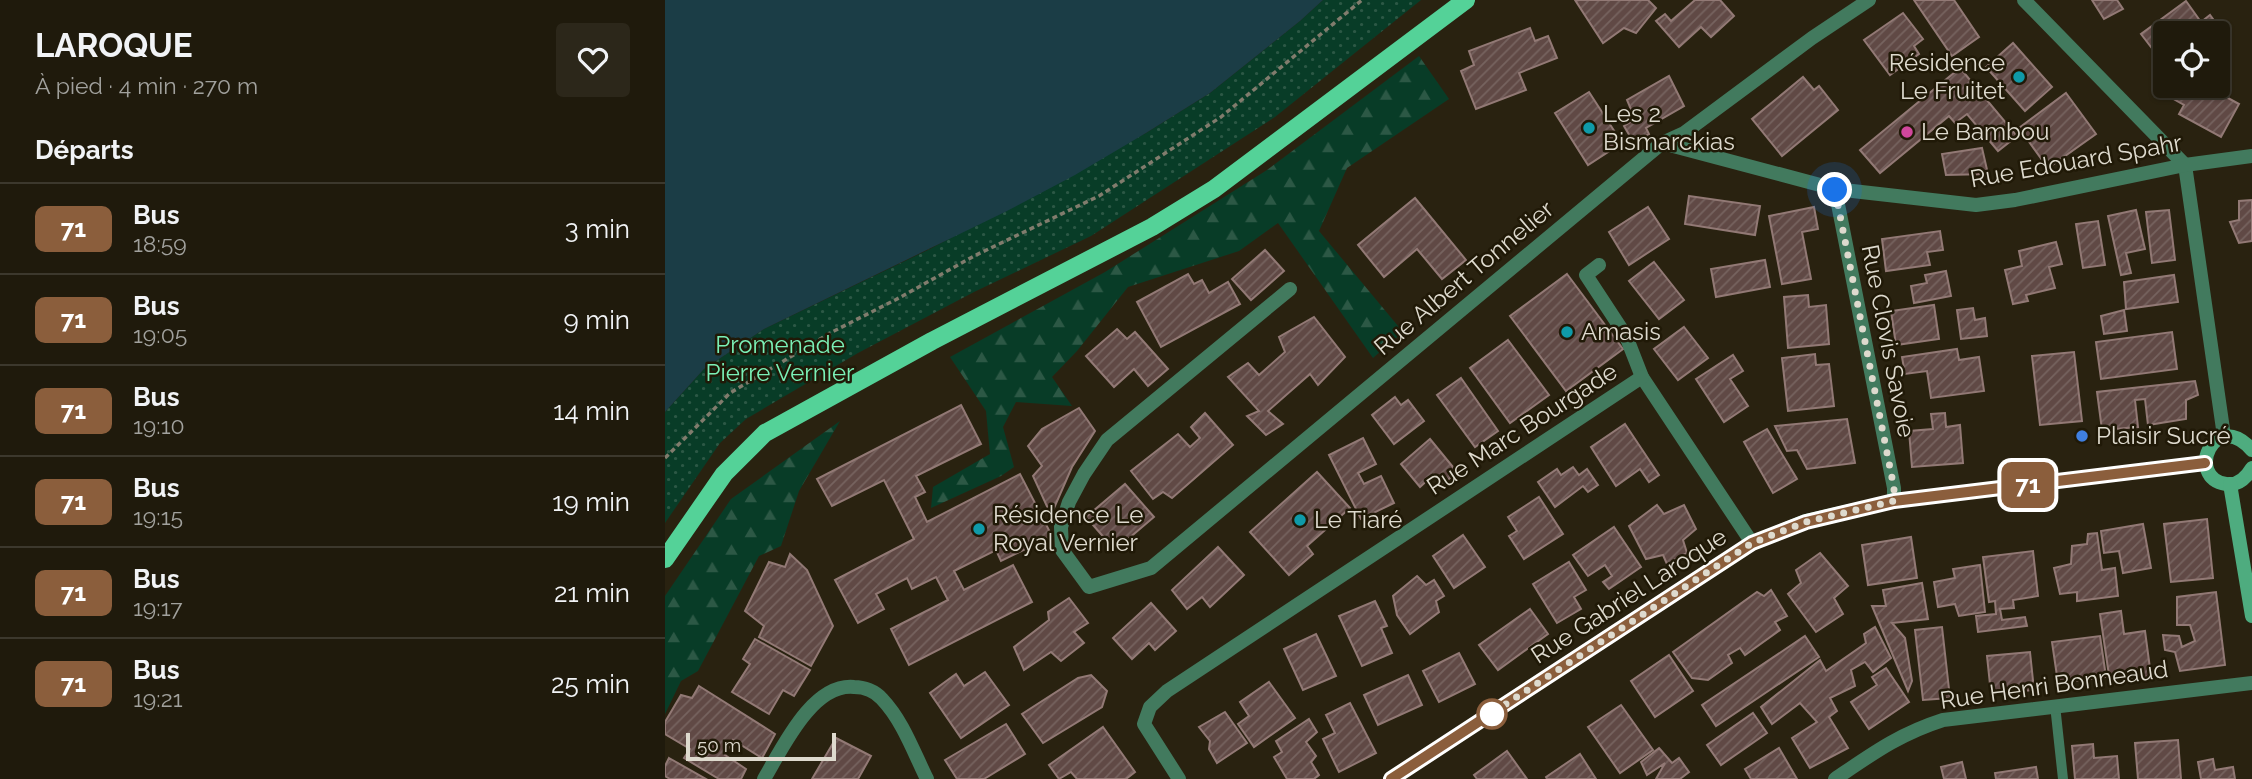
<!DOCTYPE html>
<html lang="fr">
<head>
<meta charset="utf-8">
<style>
  :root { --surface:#1f1a0c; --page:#2c271a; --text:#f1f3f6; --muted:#a1a19d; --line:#3c382d }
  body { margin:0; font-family:Raleway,sans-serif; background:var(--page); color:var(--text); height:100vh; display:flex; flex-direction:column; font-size:26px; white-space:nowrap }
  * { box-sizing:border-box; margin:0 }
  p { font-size:23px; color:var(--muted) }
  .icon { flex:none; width:38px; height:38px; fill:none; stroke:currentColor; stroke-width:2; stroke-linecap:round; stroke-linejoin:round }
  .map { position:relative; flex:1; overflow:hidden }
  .details { display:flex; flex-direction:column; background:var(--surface); width:665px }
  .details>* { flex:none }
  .badge { padding:0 14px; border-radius:10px; font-size:24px; line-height:46px }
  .fabs { position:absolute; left:1488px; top:21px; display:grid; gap:14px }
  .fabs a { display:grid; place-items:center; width:77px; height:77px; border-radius:7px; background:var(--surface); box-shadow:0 2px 5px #0004,0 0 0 2px var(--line); font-size:35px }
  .scale { position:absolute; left:21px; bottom:18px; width:150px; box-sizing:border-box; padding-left:7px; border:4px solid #dedace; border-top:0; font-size:19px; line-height:24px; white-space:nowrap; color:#dedace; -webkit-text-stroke:5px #201907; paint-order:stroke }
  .you { position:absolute; width:35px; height:35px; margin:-18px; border:5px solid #fff; border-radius:50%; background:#1a73e8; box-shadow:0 0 0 10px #1a73e833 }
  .map>.badge { position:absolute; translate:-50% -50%; box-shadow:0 0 0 4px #fff }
  h2 { padding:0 35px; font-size:26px; line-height:63px }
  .round { display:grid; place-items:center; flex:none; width:74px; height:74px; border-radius:7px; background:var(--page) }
  .overview { display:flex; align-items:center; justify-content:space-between; height:119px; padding:0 35px }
  h1 { font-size:33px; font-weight:700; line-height:52px }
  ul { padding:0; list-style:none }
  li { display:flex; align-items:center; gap:21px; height:91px; padding:0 35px; border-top:2px solid var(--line) }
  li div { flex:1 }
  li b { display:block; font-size:26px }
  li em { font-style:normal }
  li .badge { min-width:77px; font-weight:700; text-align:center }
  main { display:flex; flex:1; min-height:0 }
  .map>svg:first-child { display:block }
  .forest { fill:url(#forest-firs) }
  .park { fill:url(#park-dots) }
  .water { fill:#1b3d46 }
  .building { fill:url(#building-hatch); stroke:#927975; stroke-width:2 }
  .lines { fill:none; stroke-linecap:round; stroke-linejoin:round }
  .path { stroke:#817c6d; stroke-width:3.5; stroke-dasharray:5 3.5; stroke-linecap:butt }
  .lane { stroke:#427a5e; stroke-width:10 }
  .street { stroke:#427a5e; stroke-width:14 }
  .secondary { stroke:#4eac7f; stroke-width:14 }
  .primary { stroke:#54d298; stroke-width:18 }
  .line-casing { stroke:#fff; stroke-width:16 }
  .line { stroke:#8b5e3c; stroke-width:10 }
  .walk { stroke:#dedace; stroke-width:7; stroke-dasharray:0 12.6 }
  .culture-dot { fill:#0f9aa8; stroke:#201907; stroke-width:2.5 }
  .hotel-dot { fill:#d1479c; stroke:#201907; stroke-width:2.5 }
  .shop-dot { fill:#3f7fe0; stroke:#201907; stroke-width:2.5 }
  .stop-dot { fill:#fff; stroke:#8b5e3c; stroke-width:3.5 }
  .labels { text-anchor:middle; stroke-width:5; stroke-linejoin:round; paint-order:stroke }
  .poi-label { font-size:24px; fill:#dedace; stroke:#201907; text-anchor:start }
  .street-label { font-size:24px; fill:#dedace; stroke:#201907 }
  .park-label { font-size:24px; fill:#7af0b7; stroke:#201907 }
</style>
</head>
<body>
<main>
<section class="details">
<div class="overview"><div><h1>LAROQUE</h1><p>À pied · 4 min · 270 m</p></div><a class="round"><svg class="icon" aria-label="heart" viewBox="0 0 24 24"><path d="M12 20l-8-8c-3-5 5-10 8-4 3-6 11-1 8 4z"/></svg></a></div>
<h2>Départs</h2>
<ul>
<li><span class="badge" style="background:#8b5e3c;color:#fff">71</span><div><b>Bus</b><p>18:59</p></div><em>3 min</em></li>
<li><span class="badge" style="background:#8b5e3c;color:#fff">71</span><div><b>Bus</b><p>19:05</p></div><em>9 min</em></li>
<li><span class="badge" style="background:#8b5e3c;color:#fff">71</span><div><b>Bus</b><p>19:10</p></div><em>14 min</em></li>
<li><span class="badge" style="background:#8b5e3c;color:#fff">71</span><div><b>Bus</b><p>19:15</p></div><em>19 min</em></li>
<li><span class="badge" style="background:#8b5e3c;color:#fff">71</span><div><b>Bus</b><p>19:17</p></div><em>21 min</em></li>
<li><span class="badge" style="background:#8b5e3c;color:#fff">71</span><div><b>Bus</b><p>19:21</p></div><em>25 min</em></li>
</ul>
</section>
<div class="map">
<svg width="1587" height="779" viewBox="0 0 1587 779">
  <defs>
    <pattern id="forest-firs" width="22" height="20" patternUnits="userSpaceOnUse" patternTransform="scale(1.75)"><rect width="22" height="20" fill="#083c27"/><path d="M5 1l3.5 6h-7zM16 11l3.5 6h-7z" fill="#2c5845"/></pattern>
    <pattern id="park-dots" width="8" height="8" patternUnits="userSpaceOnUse" patternTransform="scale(1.75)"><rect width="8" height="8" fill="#083c27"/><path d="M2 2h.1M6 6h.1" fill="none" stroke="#2c5845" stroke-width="1.8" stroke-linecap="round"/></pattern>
    <pattern id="building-hatch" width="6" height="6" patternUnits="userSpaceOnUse" patternTransform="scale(1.75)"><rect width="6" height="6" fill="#604945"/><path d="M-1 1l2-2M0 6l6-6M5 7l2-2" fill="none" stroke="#76635f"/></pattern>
  </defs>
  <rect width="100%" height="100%" fill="#292210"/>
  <g class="forest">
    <polygon points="754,56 784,99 682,168 654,231 738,332 708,358 613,223 574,251 463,287 412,351 387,377 407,406 351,402 338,427 349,467 336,476 266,508 268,487 325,454 321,411 285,357 440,272 602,170"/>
    <polygon points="175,421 134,491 116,546 94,556 33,671 16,681 0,714 0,596 66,499"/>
  </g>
  <polygon class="park" points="658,0 756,0 610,117 426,236 309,292 193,353 81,419 55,443 0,523 0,412 39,369 99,329 265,249 481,133 545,93 635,21"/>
  <polygon class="water" points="0,0 658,0 635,21 545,93 481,133 410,175 340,212 99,329 39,369 0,412"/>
  <g class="building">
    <polygon points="910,0 983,0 991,8 971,33 959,28 938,43"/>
    <polygon points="1030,0 1055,0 1069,16 1046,37 1036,27 1014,47 991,21 1000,14 1006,21"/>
    <polygon points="1249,0 1289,0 1314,37 1287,56"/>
    <polygon points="1427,0 1452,0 1458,9 1439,19"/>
    <polygon points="1521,1 1536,22 1545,15 1561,37 1552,43 1552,33 1500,33 1499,64 1476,34"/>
    <polygon points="1238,13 1258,39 1249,46 1254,54 1225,75 1199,40"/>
    <polygon points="865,28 870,41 883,36 892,58 854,73 861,90 811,109 796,71 809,65 804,51"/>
    <polygon points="1348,43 1387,87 1360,111 1321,67"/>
    <polygon points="1295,68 1352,136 1333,151 1302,114 1290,123 1284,116 1215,173 1195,150"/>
    <polygon points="1004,76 1019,106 981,128 984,134 969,143 959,126 970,119 962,100"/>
    <polygon points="1138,77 1149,90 1154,86 1173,110 1117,156 1087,119"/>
    <polygon points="1509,86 1541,86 1574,104 1556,137 1514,114 1519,105 1503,96"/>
    <polygon points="924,92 957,143 923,165 890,113"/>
    <polygon points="1401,93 1431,134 1383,168 1354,128"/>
    <polygon points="1317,148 1323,174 1281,175 1277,154"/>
    <polygon points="1024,196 1095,206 1090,235 1020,224"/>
    <polygon points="750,198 801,260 777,279 752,249 719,277 693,245"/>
    <polygon points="1587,200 1587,241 1574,243 1565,222 1574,220 1574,201"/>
    <polygon points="983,207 1004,239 964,265 944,232"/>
    <polygon points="1149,207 1153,229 1137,232 1146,279 1117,284 1104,216"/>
    <polygon points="1471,210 1480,249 1461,253 1466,273 1456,275 1443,216"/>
    <polygon points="1504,210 1510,260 1487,263 1481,212"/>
    <polygon points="1433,221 1440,265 1418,268 1411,224"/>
    <polygon points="1275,231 1278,250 1262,252 1265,265 1221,271 1217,239"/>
    <polygon points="1391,242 1397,264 1384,267 1390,288 1361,295 1363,301 1348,304 1340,270 1357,266 1354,251"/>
    <polygon points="600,250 619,271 586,300 567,279"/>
    <polygon points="1100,260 1105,287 1051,297 1046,269"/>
    <polygon points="989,262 1019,300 994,319 964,281"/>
    <polygon points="1281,271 1286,296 1249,303 1246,286 1262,283 1260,275"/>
    <polygon points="523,274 529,284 537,280 544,293 563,282 575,304 496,347 472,302"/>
    <polygon points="902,274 958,349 901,391 845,316"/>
    <polygon points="1509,275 1513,302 1461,309 1459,282"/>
    <polygon points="1143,295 1144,307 1161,305 1164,344 1123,348 1119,297"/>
    <polygon points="1269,305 1274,339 1231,345 1226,311"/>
    <polygon points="1308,308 1310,320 1320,318 1322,336 1296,339 1292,310"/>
    <polygon points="1459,310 1462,331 1439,334 1436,316"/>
    <polygon points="649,317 680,357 653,385 645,374 603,411 618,424 601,435 582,416 594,411 563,377 583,363 594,375 620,352 614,337"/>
    <polygon points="1019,327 1043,358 1013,380 989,349"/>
    <polygon points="452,329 462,339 470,332 503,369 483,386 469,369 449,387 421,356"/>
    <polygon points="1507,332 1512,369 1436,379 1431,342"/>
    <polygon points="843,340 884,395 845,423 805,368"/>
    <polygon points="1292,349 1294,360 1314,357 1319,391 1266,398 1262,371 1240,374 1237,357"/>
    <polygon points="1409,352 1417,421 1375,425 1367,356"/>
    <polygon points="1150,354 1151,365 1164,364 1169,406 1123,411 1117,358"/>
    <polygon points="1068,355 1078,371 1065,379 1083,406 1059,422 1031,379"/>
    <polygon points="796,378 833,431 810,447 772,395"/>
    <polygon points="1530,381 1533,395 1521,400 1521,419 1483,425 1480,399 1470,400 1473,427 1437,430 1432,392"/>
    <polygon points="730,397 736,405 743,400 759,421 729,444 707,415"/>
    <polygon points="296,405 316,444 251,476 260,492 250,497 262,522 355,474 387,536 336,561 331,550 289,571 299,590 348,565 367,602 244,665 226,629 283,600 271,577 247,589 242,578 211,594 219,609 193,623 170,580 249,539 219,480 167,506 152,479"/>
    <polygon points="414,408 430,431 407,467 386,515 368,476 377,466 363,446 377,429"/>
    <polygon points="540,413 568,445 507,498 498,492 488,499 466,471 513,434 525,447 535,438 526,427"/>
    <polygon points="1280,413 1281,427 1295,425 1298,463 1247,467 1244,431 1268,429 1266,414"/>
    <polygon points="1182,419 1190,463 1142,469 1132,450 1122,451 1110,426"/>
    <polygon points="960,424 994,475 984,482 975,469 951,486 926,447"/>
    <polygon points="1102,429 1132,479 1108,493 1079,442"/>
    <polygon points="698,438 711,464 693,473 699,484 716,476 729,503 696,519 664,455"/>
    <polygon points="765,439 792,472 778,484 769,474 755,487 736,464"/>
    <polygon points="908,467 914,475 922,469 933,485 923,492 918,486 890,507 873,482 892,469 896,475"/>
    <polygon points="652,472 685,508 642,546 648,554 624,575 585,532"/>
    <polygon points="460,484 489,517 450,550 421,517"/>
    <polygon points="874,497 898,534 859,559 844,536 852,531 843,517"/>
    <polygon points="992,505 999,514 1019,505 1031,529 1018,540 1022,553 1002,564 998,555 981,559 964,526"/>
    <polygon points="1542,519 1548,578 1506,582 1499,524"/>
    <polygon points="1478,524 1486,568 1458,573 1454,551 1439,553 1436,531"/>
    <polygon points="949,527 976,567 944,589 938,582 947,576 940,565 923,576 908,555"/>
    <polygon points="1432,533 1437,570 1450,568 1453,596 1412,601 1412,592 1395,594 1389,568 1406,564 1407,546 1422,544 1423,534"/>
    <polygon points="798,535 820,567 789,588 768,556"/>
    <polygon points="1246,537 1252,578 1203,585 1197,545"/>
    <polygon points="553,547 579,575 545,607 537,597 522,609 507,590"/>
    <polygon points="1368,551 1373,596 1348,600 1349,608 1335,609 1337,620 1360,617 1362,626 1313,632 1311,616 1331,614 1330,601 1324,602 1318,557"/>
    <polygon points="1155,553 1183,586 1169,598 1178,614 1151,632 1123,594 1136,583 1131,570"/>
    <polygon points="125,554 142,570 168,626 146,666 94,637 99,626 80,611 104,562 120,567"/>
    <polygon points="904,562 921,590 909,597 916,609 892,623 868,584"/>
    <polygon points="1315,565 1320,612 1294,616 1290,604 1273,607 1269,582 1290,578 1288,569"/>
    <polygon points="752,576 761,585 769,580 779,596 771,601 774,612 745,634 732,615 728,596"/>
    <polygon points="1257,583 1263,619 1227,623 1240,638 1247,681 1243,691 1207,606 1221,606 1218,590"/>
    <polygon points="1106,590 1122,616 1110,622 1115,630 1080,655 1075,648 1063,655 1067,663 1043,680 1027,678 1008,652 1092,592 1099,596"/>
    <polygon points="1551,592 1560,665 1515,671 1510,652 1500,650 1498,635 1514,636 1517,647 1530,641 1525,625 1512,625 1512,597"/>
    <polygon points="404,598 423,623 409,632 419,643 396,661 386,652 359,670 349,647 384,620 383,612"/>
    <polygon points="710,601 722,626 716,628 727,653 697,666 674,616"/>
    <polygon points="486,603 511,631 490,650 484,643 467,659 448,638"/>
    <polygon points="865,609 883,634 833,670 814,645"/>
    <polygon points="1456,611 1459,634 1480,631 1486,676 1445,682 1435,614"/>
    <polygon points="1210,627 1226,658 1208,672 1200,662 1186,670 1190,686 1165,698 1172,711 1164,717 1183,748 1145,768 1127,738 1152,722 1135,703 1107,724 1096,707 1155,660 1161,671 1201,643 1199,634"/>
    <polygon points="1277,627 1285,698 1258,700 1250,630"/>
    <polygon points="651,634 671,676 638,690 619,649"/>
    <polygon points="1140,636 1154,657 1051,726 1037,705"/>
    <polygon points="1435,636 1441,677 1393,683 1387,642"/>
    <polygon points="90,639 145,670 129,696 118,690 104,714 67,692 85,664 78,659"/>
    <polygon points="1365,652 1369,690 1326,694 1322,656"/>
    <polygon points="794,653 810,684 774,702 758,671"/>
    <polygon points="1004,655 1028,691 990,717 966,681"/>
    <polygon points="1221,668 1244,702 1204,729 1186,702 1212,685 1207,677"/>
    <polygon points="320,672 344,705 296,738 265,693 291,674 299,686"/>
    <polygon points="426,675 442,691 437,707 378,743 357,714 413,678"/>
    <polygon points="743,675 757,705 713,725 699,695"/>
    <polygon points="604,682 630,718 589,747 573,724 584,716 575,702"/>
    <polygon points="34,686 110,734 97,758 68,740 60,755 81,769 76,779 54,779 19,758 25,749 0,734 0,722 16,695 27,698"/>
    <polygon points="685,703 711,753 674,772 658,739 670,733 661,715"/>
    <polygon points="956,705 988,750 955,773 923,727"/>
    <polygon points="560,712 582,743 552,763 544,749 545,741 534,727"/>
    <polygon points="1088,713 1102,733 1056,765 1042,745"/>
    <polygon points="644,719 652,732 641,742 651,756 646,762 654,775 649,779 622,779 609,757 617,752 611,741"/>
    <polygon points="341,724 360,754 319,779 292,779 280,760"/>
    <polygon points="438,727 470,772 461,779 412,779 406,772 394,779 384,765"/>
    <polygon points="171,738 206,756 193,779 147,779"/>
    <polygon points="1513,740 1516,779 1473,779 1470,743"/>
    <polygon points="1428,744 1429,758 1452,756 1454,779 1410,779 1407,746"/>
    <polygon points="994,748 1007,763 1014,758 1024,772 1015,779 991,779 1000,763 982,775 976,762"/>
    <polygon points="1114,748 1132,779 1086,779 1080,769"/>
    <polygon points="842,751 862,779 812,779 809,775"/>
    <polygon points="915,754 931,779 882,779 881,777"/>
    <polygon points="4,758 41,779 5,779 0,776 0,766"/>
    <polygon points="1548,759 1550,770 1568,767 1570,779 1536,779 1533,762"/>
    <polygon points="1297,762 1301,779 1279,779 1276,767"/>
    <polygon points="1371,767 1373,779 1331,779 1330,773"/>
  </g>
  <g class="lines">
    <polyline class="path" points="0,458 65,393 167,332 234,298 309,256 434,196 556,117 697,0"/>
    <polyline class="lane" points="1390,705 1398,779"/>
    <g class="street">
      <polyline points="1359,0 1520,165 1559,436"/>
      <polyline points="997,143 1170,189 1311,205 1350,200 1520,165 1587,156"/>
      <polyline points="1170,189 1229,488 1229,501"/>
      <polyline points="934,265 921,275 961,336 977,377 1087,543"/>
      <polyline points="625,289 442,440 419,474 404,502 396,527 397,550 424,587 486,568 997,143 1019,133 1147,38 1204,0"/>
      <path d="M99 779C117 749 147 683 189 687 199 687 210 691 217 699 238 721 249 753 262 779"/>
      <polyline points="514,779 479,724 485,707 502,691 977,377"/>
      <path d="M1170 779C1207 754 1234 734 1278 720L1587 683"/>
    </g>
    <g class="secondary">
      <path d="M1587 450C1549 407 1520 478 1561 484 1573 486 1581 478 1587 468"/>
      <polyline points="1565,484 1587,616"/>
      <polyline points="726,779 1087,543 1141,521 1229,501 1540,463"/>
    </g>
    <polyline class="primary" points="0,559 59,474 100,433 267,341 487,227 549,189 801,0"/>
  </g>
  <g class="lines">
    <defs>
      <polyline id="line" points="726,779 1087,543 1141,522 1229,501 1540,463"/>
    </defs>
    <use href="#line" class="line-casing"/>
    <use href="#line" class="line"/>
    <polyline class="walk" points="827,714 818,719 1087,543 1141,522 1229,501 1229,488 1170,190"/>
  </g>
  <g class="culture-dot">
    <circle cx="1354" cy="77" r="7"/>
    <circle cx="924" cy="128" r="7"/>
    <circle cx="902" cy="332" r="7"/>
    <circle cx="635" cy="520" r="7"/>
    <circle cx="314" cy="529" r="7"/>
  </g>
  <circle class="hotel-dot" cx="1242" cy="132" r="7"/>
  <circle class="shop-dot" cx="1417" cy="436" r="7"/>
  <circle class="stop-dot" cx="827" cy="714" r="14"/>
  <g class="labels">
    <g class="poi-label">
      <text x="1340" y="71" text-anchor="end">Résidence<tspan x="1340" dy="28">Le Fruitet</tspan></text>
      <text x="938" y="122">Les 2<tspan x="938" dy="28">Bismarckias</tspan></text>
      <text x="1256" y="140">Le Bambou</text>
      <text x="916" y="340">Amasis</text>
      <text x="1431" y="444">Plaisir Sucré</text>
      <text x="328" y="523">Résidence Le<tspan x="328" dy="28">Royal Vernier</tspan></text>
      <text x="649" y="528">Le Tiaré</text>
    </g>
    <g class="street-label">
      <text transform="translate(1411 161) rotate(-10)" y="8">Rue Edouard Spahr</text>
      <text transform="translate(799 278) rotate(-40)" y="8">Rue Albert Tonnelier</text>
      <text transform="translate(1223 341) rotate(79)" y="8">Rue Clovis Savoie</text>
      <text transform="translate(857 429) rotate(-33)" y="8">Rue Marc Bourgade</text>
      <text transform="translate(964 596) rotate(-33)" y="8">Rue Gabriel Laroque</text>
      <text transform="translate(1389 685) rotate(-8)" y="8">Rue Henri Bonneaud</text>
    </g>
    <g class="park-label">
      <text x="115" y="353">Promenade<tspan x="115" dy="28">Pierre Vernier</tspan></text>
    </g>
  </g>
</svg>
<div class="fabs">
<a><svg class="icon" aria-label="locate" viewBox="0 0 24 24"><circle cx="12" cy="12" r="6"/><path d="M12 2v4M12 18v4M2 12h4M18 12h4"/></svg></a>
</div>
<div class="scale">50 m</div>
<div class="you" style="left:1170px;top:190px"></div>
<b class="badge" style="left:1363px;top:485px;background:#8b5e3c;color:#fff">71</b>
</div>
</main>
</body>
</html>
